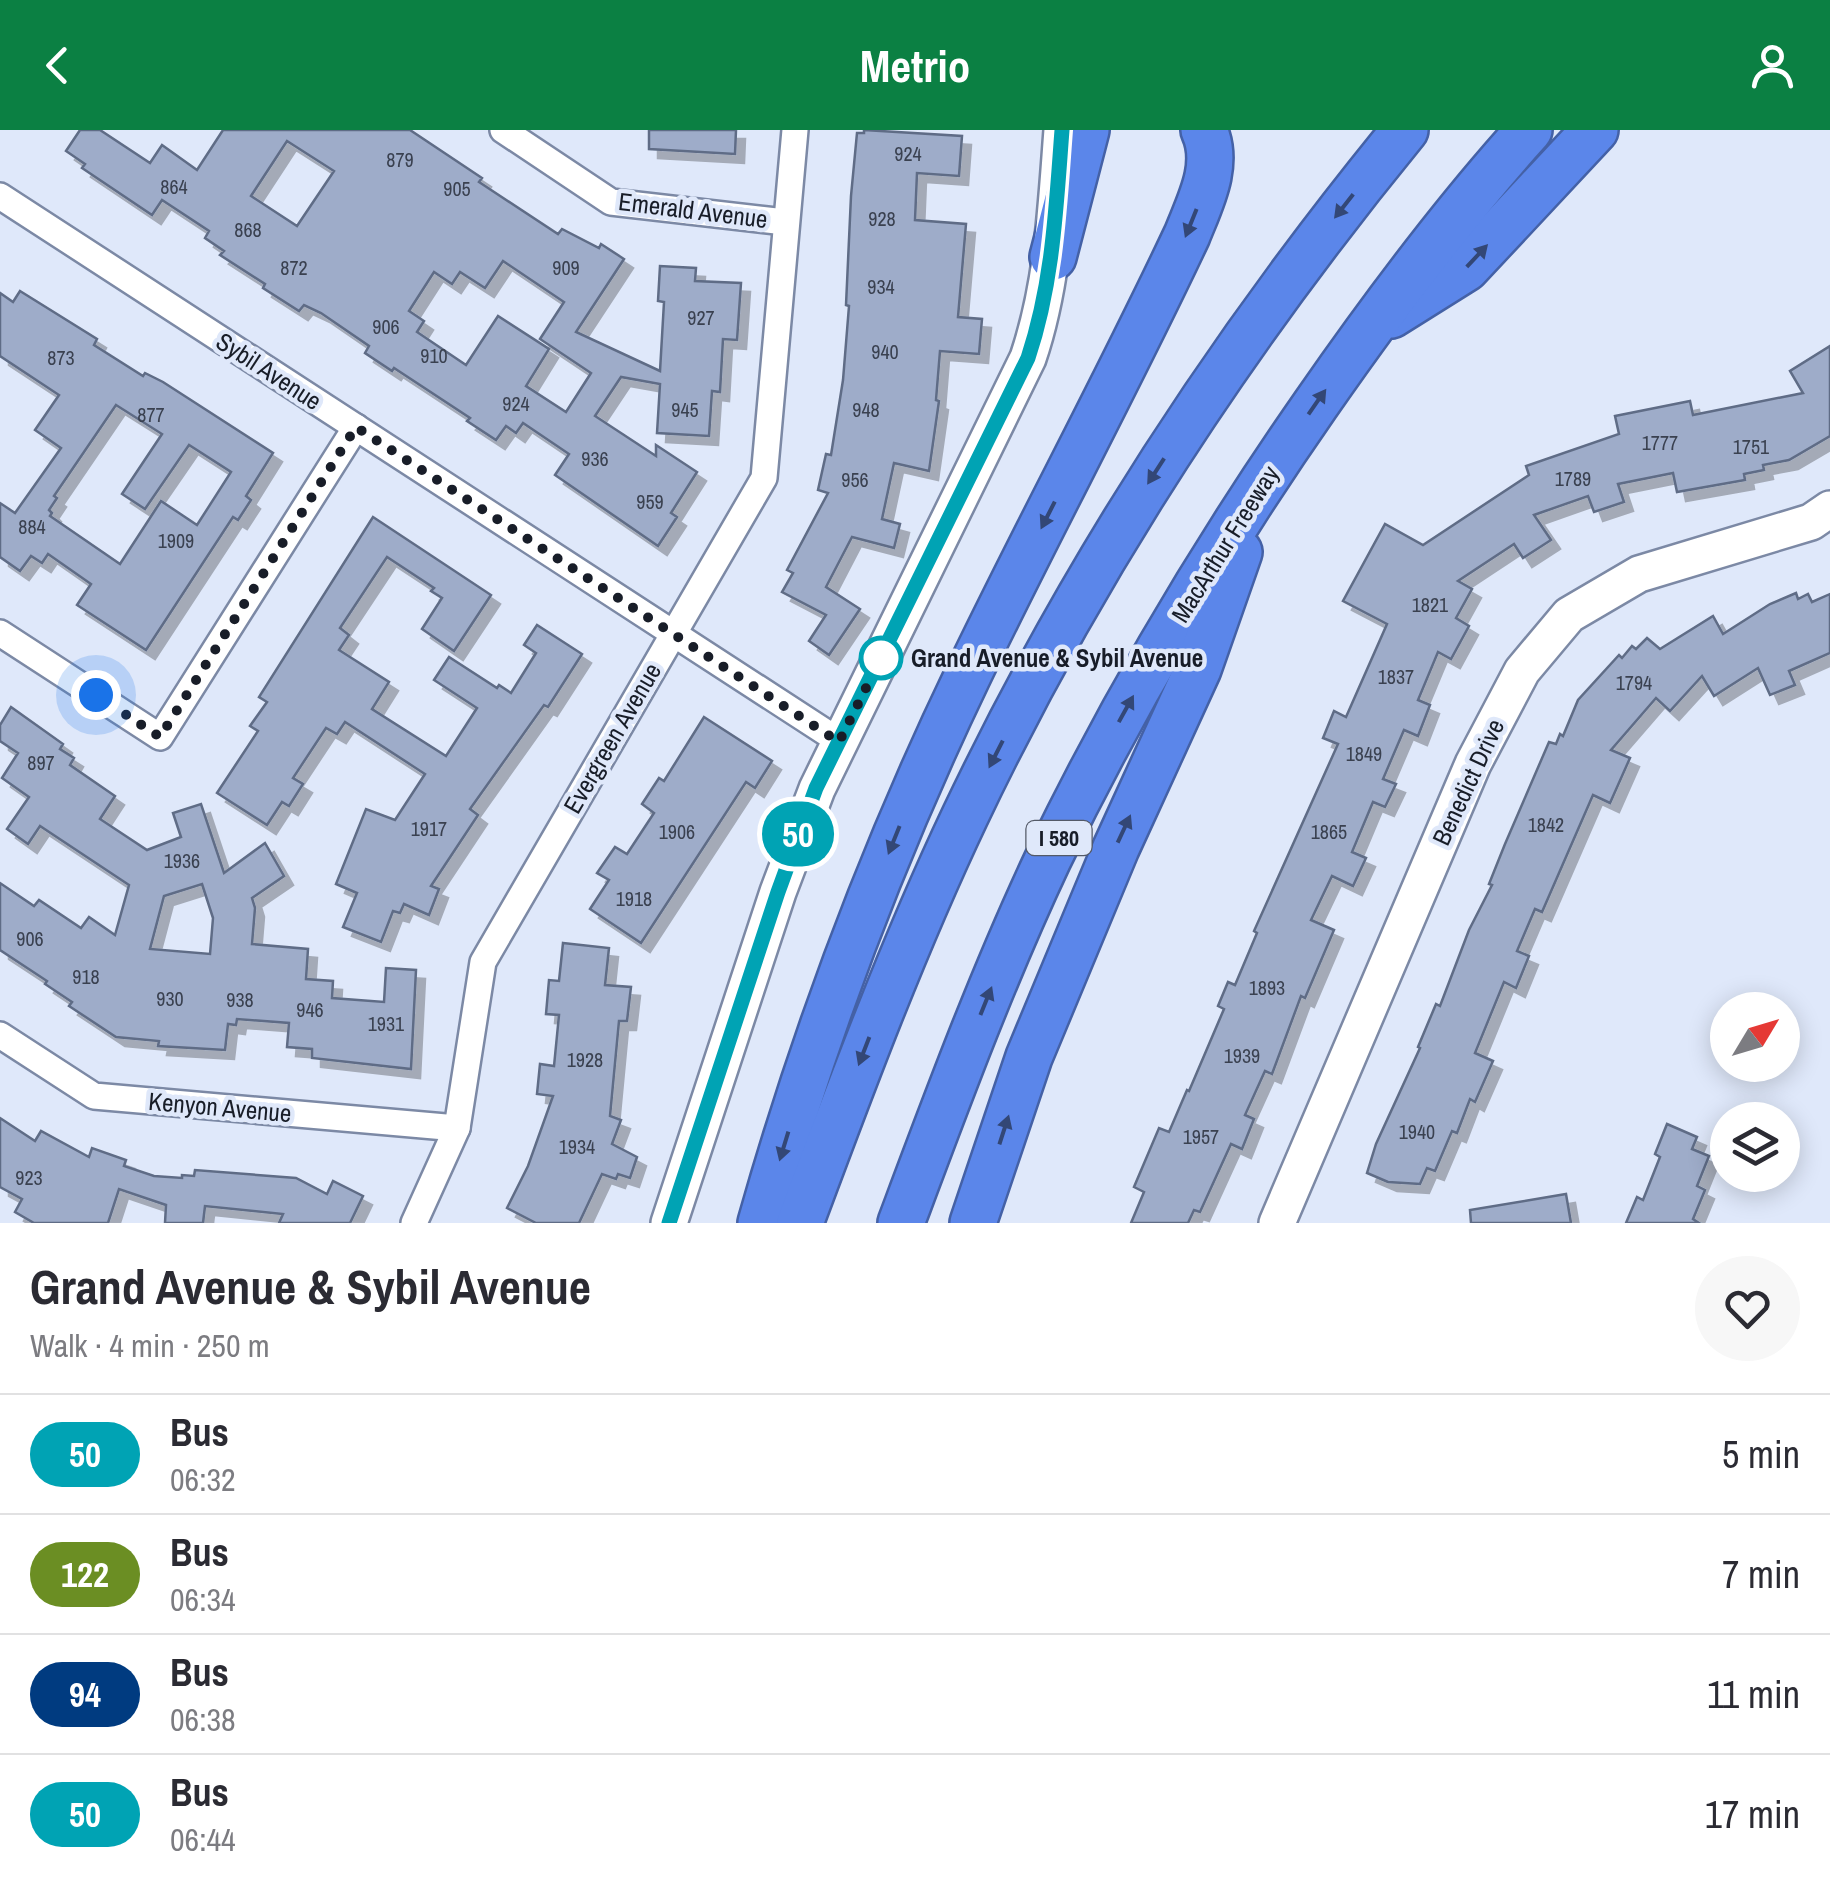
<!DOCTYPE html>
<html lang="en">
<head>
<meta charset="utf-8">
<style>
  :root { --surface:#fff; --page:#f7f7f7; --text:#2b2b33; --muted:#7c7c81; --line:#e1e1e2; --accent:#0b8043 }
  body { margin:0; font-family:"Archivo Narrow",sans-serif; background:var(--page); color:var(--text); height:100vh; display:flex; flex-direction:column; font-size:38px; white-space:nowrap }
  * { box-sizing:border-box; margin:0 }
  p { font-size:32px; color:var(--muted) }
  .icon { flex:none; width:55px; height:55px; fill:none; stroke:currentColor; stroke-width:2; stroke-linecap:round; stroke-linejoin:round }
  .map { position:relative; height:1093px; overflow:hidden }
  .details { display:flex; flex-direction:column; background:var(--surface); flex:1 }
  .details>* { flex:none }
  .badge { padding:0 20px; border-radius:32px; font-size:35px; line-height:65px }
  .needle { width:65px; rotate:52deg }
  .fabs { position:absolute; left:1710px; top:862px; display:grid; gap:20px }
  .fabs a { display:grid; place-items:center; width:90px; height:90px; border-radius:50%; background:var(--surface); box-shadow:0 5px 25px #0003; font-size:50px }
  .you { position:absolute; width:50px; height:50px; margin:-25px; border:8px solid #fff; border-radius:50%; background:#1a73e8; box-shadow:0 0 0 15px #1a73e833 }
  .map>.badge { position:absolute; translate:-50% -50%; box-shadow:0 0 0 5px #fff }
  .round { display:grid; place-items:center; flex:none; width:105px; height:105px; border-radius:52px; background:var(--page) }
  .summary { display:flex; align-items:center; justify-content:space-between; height:170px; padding:0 30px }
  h1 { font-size:48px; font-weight:800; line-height:75px }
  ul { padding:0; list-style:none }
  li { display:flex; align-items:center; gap:30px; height:120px; padding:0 30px; border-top:2px solid var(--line) }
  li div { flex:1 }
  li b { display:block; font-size:38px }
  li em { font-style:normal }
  li .badge { min-width:110px; font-weight:700; text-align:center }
  header { display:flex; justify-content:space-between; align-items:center; height:130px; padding:0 30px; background:var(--accent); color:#fff; font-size:45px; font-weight:800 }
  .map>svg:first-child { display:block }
  .building { fill:#9eacc9; stroke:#5f6c86; stroke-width:2.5; fill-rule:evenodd; filter:url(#shadow) }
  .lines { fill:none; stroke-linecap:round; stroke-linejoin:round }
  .street-casing { stroke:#7c89a5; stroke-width:30 }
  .secondary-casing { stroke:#7c89a5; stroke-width:40 }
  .highway-casing { stroke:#4461a6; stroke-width:50 }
  .street { stroke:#fff; stroke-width:25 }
  .secondary { stroke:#fff; stroke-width:35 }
  .highway { stroke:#5b86ea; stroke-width:45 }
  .oneway { fill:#334776 }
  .line-casing { stroke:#fff; stroke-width:22 }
  .line { stroke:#00a3b4; stroke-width:15 }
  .walk { stroke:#181d28; stroke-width:10; stroke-dasharray:0 18 }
  .stop-dot { fill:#fff; stroke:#00a3b4; stroke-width:5 }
  .labels { text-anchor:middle; stroke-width:9; stroke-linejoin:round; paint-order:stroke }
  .number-label { font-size:20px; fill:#3a4150 }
  .shield { fill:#dfe8fa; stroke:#545a67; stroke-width:2.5 }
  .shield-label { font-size:22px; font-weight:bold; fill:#181d28 }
  .street-label { font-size:25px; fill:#181d28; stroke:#dfe8fa }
  .stop-label { font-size:25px; font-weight:bold; fill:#181d28; stroke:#dfe8fa; text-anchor:start }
</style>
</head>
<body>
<header><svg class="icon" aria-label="back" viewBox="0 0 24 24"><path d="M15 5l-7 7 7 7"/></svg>Metrio<svg class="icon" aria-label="person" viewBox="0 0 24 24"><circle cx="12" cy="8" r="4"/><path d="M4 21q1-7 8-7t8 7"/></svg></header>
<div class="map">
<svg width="1830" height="1093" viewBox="0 0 1830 1093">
  <defs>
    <filter id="shadow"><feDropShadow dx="9" dy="9" stdDeviation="0" flood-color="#0004"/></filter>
  </defs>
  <rect width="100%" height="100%" fill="#dfe8fa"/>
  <g class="building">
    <path d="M80 0H100L150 33 162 15 197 40 223 0H410L482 48 479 52 558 104 562 99 599 118 601 114 624 129 576 202 660 241 664 172 658 171 660 136 696 138 695 151 741 153 737 210 723 209 720 262 712 261 709 306 657 303 660 254 621 247 595 286 656 326V315L697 342 671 383 677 387 658 416 555 345 569 324 523 293 516 303 506 296 496 310 467 291 470 288 394 238 392 241 365 223 369 216 321 183 304 175 299 181 263 158 265 154 220 125 224 121 205 108 209 101 162 70 152 85 82 38 85 34 66 21ZM287 11 334 41 297 96 251 66ZM503 131 564 172 540 209 591 243 566 282 526 256 549 219 498 186 466 235 417 202 424 191 409 181 434 142 452 154 460 142 485 158Z"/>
    <polygon points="649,0 736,0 735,24 649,19"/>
    <polygon points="864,0 962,6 959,46 917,43 915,90 966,94 958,187 982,189 979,224 940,221 936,270 939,271 929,341 894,333 882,389 900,394 894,418 852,407 826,457 860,479 829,525 809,511 826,485 782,462 793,443 787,440 828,363 818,360 826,324 831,325 843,250 849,176 846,175 851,66 857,3 864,3"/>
    <path d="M20 161 97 209 94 215 143 246 145 243 163 252 273 323 246 366 251 370 238 390 233 387 146 520 77 475 91 454 48 424 42 433 31 426 20 441 0 427V373L15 383 61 318 35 300 59 265 0 226V163L13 172ZM116 275 162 304 122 364 145 379 189 315 231 342 197 395 161 371 120 434 50 386 52 383 49 380 57 368 54 366Z"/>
    <polygon points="1830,216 1830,306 1789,330 1763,335 1764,340 1744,344 1745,350 1677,362 1673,343 1618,354 1624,372 1594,382 1588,366 1534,385 1551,410 1523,428 1514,414 1458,451 1472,459 1456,488 1469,496 1451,529 1438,522 1418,570 1430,575 1418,606 1404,600 1383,649 1396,654 1385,677 1373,672 1352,722 1366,728 1353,756 1332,746 1311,790 1334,800 1305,868 1301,866 1272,944 1265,941 1245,985 1254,989 1242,1019 1231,1014 1200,1082 1194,1080 1188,1093 1131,1093 1144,1062 1134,1057 1159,998 1169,1002 1187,960 1189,961 1224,879 1218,876 1228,852 1235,855 1257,803 1254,801 1338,614 1323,608 1334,581 1346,587 1387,494 1343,471 1385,394 1423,415 1529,345 1526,336 1619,304 1615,286 1690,271 1693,285 1803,263 1790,241"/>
    <polygon points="373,387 491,465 454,521 422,499 442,468 431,461 434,458 387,427 340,498 349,505 339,520 389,552 372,579 446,626 477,578 434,550 449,527 497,558 499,555 511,563 536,523 524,515 537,495 582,524 548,577 544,575 470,679 478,685 431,756 439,759 429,785 404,774 400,783 393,781 381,812 343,797 357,763 336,754 366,679 395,690 425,644 345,592 337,604 326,598 293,648 303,654 289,676 282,672 267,695 217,663 258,601 250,596 267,572 259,567"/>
    <polygon points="1796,463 1798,469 1808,464 1812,472 1830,464 1830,523 1789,541 1795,555 1770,565 1758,538 1714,566 1702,546 1670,581 1656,568 1611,620 1630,628 1610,673 1593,665 1542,782 1535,779 1517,821 1529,826 1516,858 1504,852 1475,923 1493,931 1475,972 1470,969 1457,1003 1452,1001 1435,1041 1427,1038 1420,1054 1388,1052 1367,1043 1376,1014 1420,918 1418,917 1436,874 1440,876 1469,800 1492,755 1489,754 1505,714 1549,612 1556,614 1560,604 1563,606 1578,570 1619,525 1622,528 1632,516 1636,519 1647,508 1660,519 1713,486 1723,504 1770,474"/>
    <path d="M11 577 63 614 60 619 74 628 70 635 115 666 100 689 147 720 181 707 173 683 201 674 224 743 265 713 284 746 252 768 255 778 252 814 308 819 306 849 333 851 332 868 384 872 386 838 416 840 411 939 312 928V919L287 917 289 893 237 889 236 895 228 894 225 920 158 916 159 911 116 907 69 876 72 872 45 854 47 851 0 820V753L34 776 39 770 81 798 89 787 115 805 129 755 40 696 28 714 7 699 29 667 2 648 18 623 0 611V595ZM202 754 213 788 210 824 150 819 164 766Z"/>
    <polygon points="704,587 772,631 755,658 746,652 641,813 590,779 609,750 597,743 615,717 627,724 654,683 642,674 659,648 664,651"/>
    <polygon points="563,813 609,818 605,855 631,857 627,891 619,891 610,986 621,990 612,1014 637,1027 630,1048 618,1044 616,1049 602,1044 579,1093 536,1093 507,1078 528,1036 553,966 537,964 540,934 554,936 559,885 546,884 549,850 559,851"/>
    <polygon points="0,988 35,1011 41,1001 89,1027 92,1018 126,1030 124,1036 154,1046 182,1048 182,1045 194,1046 195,1040 296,1048 327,1064 333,1051 363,1066 350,1093 279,1093 283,1084 205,1076 203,1093 165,1093 166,1075 119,1059 108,1093 34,1093 15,1082 22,1069 0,1057"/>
    <polygon points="1667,994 1697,1007 1692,1019 1709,1026 1697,1056 1705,1060 1693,1089 1699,1093 1626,1093 1637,1067 1643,1070 1660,1027 1655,1024"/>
    <polygon points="1566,1064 1571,1093 1471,1093 1470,1080"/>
  </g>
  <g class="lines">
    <defs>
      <g id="street">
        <polyline points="503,0 611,72 785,92"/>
        <polyline points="0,66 839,611"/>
        <polyline points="0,503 160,607 356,297"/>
        <polyline points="0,905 94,966 457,998"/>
        <polyline points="414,1093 457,998 483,832 764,348 795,0"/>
      </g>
      <g id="secondary">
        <path d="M669 1093 778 762 817 659 1028 228C1053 154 1056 78 1062 0"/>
        <polyline points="1277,1093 1473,634 1522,541 1569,485 1639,444 1811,392 1830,379"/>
      </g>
      <g id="highway">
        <polyline points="1053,127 1086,0"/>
        <polyline points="1391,185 1466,138 1595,0"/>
        <path d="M761 1093C814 906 883 722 967 547 1038 399 1117 254 1187 105 1200 72 1220 35 1204 0"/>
        <path d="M800 1093C851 956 902 819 965 686 1082 440 1232 211 1405 0"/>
        <path d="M901 1093C947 970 992 848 1048 729 1125 570 1215 419 1316 274 1382 179 1451 86 1529 0"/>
        <polyline points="973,1093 1029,927 1116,718 1198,539 1239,422"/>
      </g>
    </defs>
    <use href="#street" class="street-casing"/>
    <use href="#secondary" class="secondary-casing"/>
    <use href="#highway" class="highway-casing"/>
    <use href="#street" class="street"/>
    <use href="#secondary" class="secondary"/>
    <use href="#highway" class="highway"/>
  </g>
  <defs><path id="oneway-solid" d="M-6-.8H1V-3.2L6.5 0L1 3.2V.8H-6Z" transform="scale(2.5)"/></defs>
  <g class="oneway">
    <use href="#oneway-solid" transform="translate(1344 76) rotate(128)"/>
    <use href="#oneway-solid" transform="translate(1191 93) rotate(112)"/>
    <use href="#oneway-solid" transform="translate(1477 126) rotate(-47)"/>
    <use href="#oneway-solid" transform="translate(1317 272) rotate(-55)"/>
    <use href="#oneway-solid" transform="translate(1156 341) rotate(123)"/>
    <use href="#oneway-solid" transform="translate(1048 385) rotate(117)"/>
    <use href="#oneway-solid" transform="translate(1126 579) rotate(-61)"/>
    <use href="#oneway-solid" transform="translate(996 624) rotate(117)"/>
    <use href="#oneway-solid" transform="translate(1124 699) rotate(-65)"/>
    <use href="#oneway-solid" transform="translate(894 710) rotate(112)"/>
    <use href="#oneway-solid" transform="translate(986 871) rotate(-68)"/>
    <use href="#oneway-solid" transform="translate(864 921) rotate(111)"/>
    <use href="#oneway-solid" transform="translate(1004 1000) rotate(-72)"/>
    <use href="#oneway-solid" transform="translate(784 1016) rotate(107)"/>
  </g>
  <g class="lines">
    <defs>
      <path id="line" d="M669 1093 778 762 816 658 1028 228C1053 153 1056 78 1062 0"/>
    </defs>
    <use href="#line" class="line-casing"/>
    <use href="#line" class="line"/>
    <polyline class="walk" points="96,565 160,607 356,297 839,612 881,528"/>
  </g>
  <circle class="stop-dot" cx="881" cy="528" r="20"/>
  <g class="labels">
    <g class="number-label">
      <text x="908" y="31">924</text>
      <text x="400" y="37">879</text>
      <text x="174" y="64">864</text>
      <text x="457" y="66">905</text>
      <text x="882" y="96">928</text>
      <text x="248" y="107">868</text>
      <text x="294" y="145">872</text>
      <text x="566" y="145">909</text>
      <text x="881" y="164">934</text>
      <text x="701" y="195">927</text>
      <text x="386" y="204">906</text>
      <text x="885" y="229">940</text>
      <text x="434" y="233">910</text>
      <text x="61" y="235">873</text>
      <text x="516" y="281">924</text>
      <text x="685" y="287">945</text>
      <text x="866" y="287">948</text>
      <text x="151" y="292">877</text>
      <text x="1660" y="320">1777</text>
      <text x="1751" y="324">1751</text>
      <text x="595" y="336">936</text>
      <text x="1573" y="356">1789</text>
      <text x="855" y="357">956</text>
      <text x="650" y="379">959</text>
      <text x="32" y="404">884</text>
      <text x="176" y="418">1909</text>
      <text x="1430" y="482">1821</text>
      <text x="1396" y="554">1837</text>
      <text x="1634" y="560">1794</text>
      <text x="1364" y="631">1849</text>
      <text x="41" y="640">897</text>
      <text x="1546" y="702">1842</text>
      <text x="429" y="706">1917</text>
      <text x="677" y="709">1906</text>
      <text x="1329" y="709">1865</text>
      <text x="182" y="738">1936</text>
      <text x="634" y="776">1918</text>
      <text x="30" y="816">906</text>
      <text x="86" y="854">918</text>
      <text x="1267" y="865">1893</text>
      <text x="170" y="876">930</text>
      <text x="240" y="877">938</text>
      <text x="310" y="887">946</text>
      <text x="386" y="901">1931</text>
      <text x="1242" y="933">1939</text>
      <text x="585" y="937">1928</text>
      <text x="1417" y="1009">1940</text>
      <text x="1201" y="1014">1957</text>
      <text x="577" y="1024">1934</text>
      <text x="29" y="1055">923</text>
    </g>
    <rect class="shield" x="1026.5" y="691" width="65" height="34" rx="8"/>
    <g class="shield-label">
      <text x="1059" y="716">I 580</text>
    </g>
    <g class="street-label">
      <text transform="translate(693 80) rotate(7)" y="9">Emerald Avenue</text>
      <text transform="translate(269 241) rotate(33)" y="9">Sybil Avenue</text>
      <text transform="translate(1225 414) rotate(-58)" y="9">MacArthur Freeway</text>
      <text transform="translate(612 608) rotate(-60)" y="9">Evergreen Avenue</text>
      <text transform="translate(1468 652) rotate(-65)" y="9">Benedict Drive</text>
      <text transform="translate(220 977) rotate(5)" y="9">Kenyon Avenue</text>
    </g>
    <g class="stop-label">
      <text x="911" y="537">Grand Avenue &amp; Sybil Avenue</text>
    </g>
  </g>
</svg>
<div class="fabs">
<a><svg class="needle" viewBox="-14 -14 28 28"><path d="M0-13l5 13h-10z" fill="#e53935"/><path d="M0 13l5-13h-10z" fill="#7c7c81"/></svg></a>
<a><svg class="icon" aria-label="layers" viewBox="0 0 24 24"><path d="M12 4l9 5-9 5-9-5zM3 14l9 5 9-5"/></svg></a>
</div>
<div class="you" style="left:96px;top:565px"></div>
<b class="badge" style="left:798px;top:704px;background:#00a3b4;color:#fff">50</b>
</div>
<section class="details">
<div class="summary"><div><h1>Grand Avenue &amp; Sybil Avenue</h1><p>Walk · 4 min · 250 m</p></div><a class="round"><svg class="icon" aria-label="heart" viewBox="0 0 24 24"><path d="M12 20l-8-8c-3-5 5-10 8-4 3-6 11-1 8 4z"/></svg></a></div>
<ul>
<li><span class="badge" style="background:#00a3b4;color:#fff">50</span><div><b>Bus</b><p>06:32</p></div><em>5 min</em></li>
<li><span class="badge" style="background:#6b8e23;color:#fff">122</span><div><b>Bus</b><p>06:34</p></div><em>7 min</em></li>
<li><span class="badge" style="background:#003b80;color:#fff">94</span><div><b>Bus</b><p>06:38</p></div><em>11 min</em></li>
<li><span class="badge" style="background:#00a3b4;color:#fff">50</span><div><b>Bus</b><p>06:44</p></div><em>17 min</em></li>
</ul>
</section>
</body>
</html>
